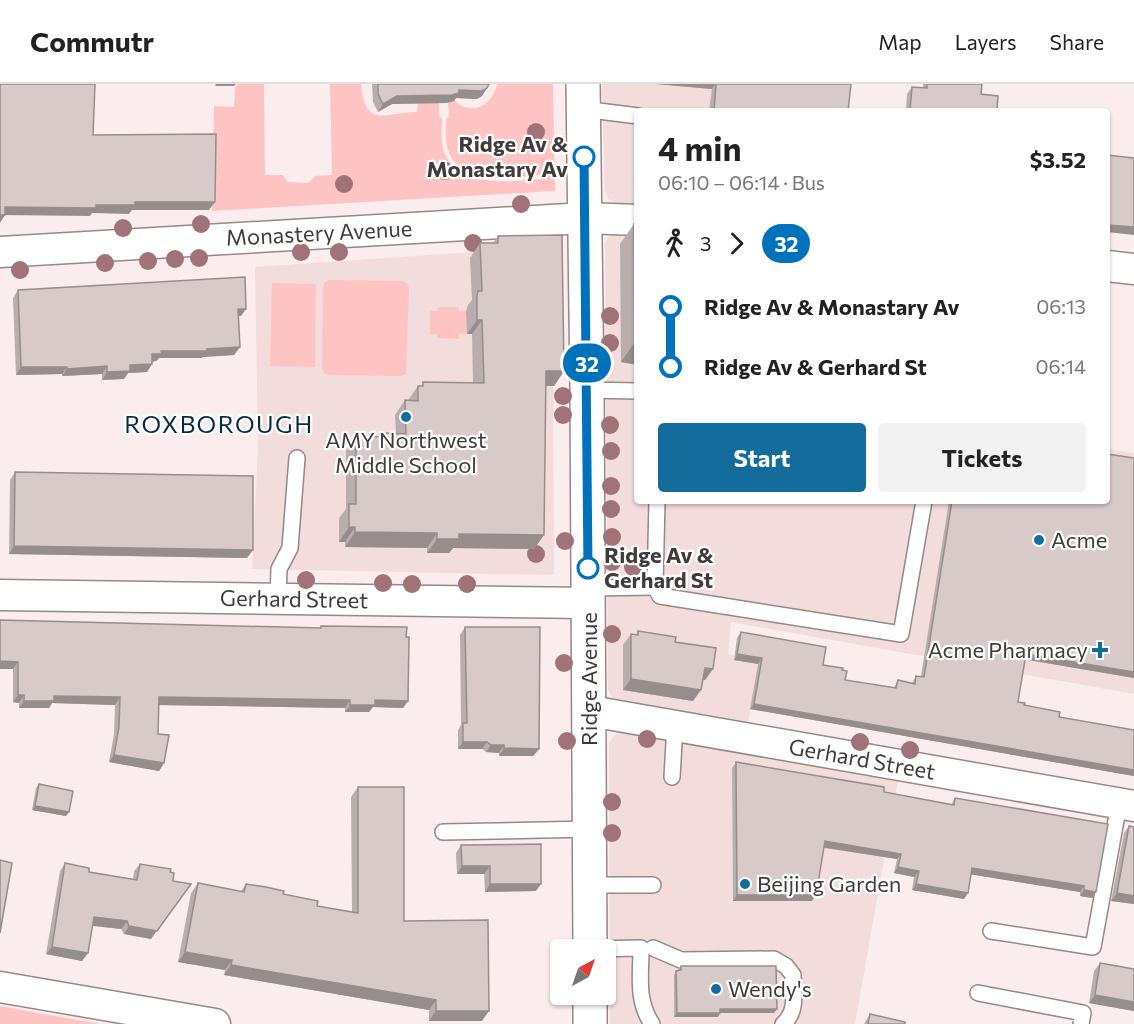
<!DOCTYPE html>
<html lang="en">
<head>
<meta charset="utf-8">
<style>
  :root { --surface:#fff; --page:#f2f2f2; --text:#222; --muted:#767676; --line:#e0e0e0; --accent:#146c9c }
  body { margin:0; font-family:Commissioner,sans-serif; background:var(--page); color:var(--text); height:100vh; display:flex; flex-direction:column; font-size:22px; white-space:nowrap }
  * { box-sizing:border-box; margin:0 }
  p { font-size:20px; color:var(--muted) }
  .icon { flex:none; width:33px; height:33px; fill:none; stroke:currentColor; stroke-width:2; stroke-linecap:round; stroke-linejoin:round }
  .map { position:relative; flex:1; overflow:hidden }
  .drawer { position:absolute; left:634px; top:24px; width:476px; height:396px; display:flex; flex-direction:column; background:var(--surface); border-radius:6px; box-shadow:0 2px 4px #0004 }
  .drawer>* { flex:none }
  .badge { padding:0 12px; border-radius:20px; font-size:21px; line-height:39px }
  .needle { width:39px; rotate:40deg }
  .buttons { position:absolute; left:550px; top:855px; display:grid; gap:12px }
  .buttons a { display:grid; place-items:center; width:66px; height:66px; border-radius:6px; background:var(--surface); box-shadow:0 2px 4px #0004; font-size:30px }
  .map>.badge { position:absolute; translate:-50% -50%; box-shadow:0 0 0 3px #fff }
  .legs { display:flex; align-items:center; gap:9px; height:66px; padding:0 24px; font-size:20px }
  .legs p { margin-inline-start:auto }
  .headline { display:flex; align-items:center; justify-content:space-between; height:102px; padding:0 24px }
  h1 { font-size:33px; font-weight:700; line-height:45px }
  .cta { display:flex; gap:12px; margin-top:auto; padding:12px 24px }
  .cta a { flex:1; height:69px; border-radius:6px; background:var(--accent); color:#fff; font-size:24px; font-weight:700; line-height:69px; text-align:center }
  .cta a+a { background:var(--page); color:var(--text) }
  ul { padding:0 24px; list-style:none }
  li { display:flex; align-items:center; gap:21px; height:60px; font-size:22px }
  li i { display:grid; place-items:center; width:9px; height:100%; margin:0 8px; background:currentColor }
  li i::after { content:''; width:15px; height:15px; margin:-8px; border:4px solid; border-radius:50%; background:var(--surface) }
  li p { margin-inline-start:auto }
  li:first-child i { background:linear-gradient(#0000 50%,currentColor 0) }
  li:last-child i { background:linear-gradient(currentColor 50%,#0000 0) }
  header { display:flex; align-items:center; gap:36px; box-sizing:border-box; height:84px; padding:0 30px; background:var(--surface); border-bottom:2px solid var(--line) }
  header strong { font-size:28px }
  nav { display:flex; gap:33px; margin-inline-start:auto; font-size:21px }
  .map>svg:first-child { display:block }
  .built { fill:#f3dcdc }
  .green { fill:#fec3c3 }
  .lines { fill:none; stroke-linecap:round; stroke-linejoin:round }
  .service-casing { stroke:#958888; stroke-width:18 }
  .minor-casing { stroke:#958888; stroke-width:33 }
  .secondary-casing { stroke:#958888; stroke-width:36 }
  .service { stroke:#fff; stroke-width:15 }
  .minor { stroke:#fff; stroke-width:30 }
  .secondary { stroke:#fff; stroke-width:33 }
  .tree { fill:#9f7378 }
  .wall { fill:#b9aead }
  .shaded-wall { fill:#968d8d }
  .building { fill:#d7cac9; stroke:#968d8d; stroke-width:1.5 }
  .line-1-casing { stroke:#fff; stroke-width:14 }
  .line-1 { stroke:#0072bc; stroke-width:9 }
  .stop-1-dot { fill:#fff; stroke:#0072bc; stroke-width:3 }
  .poi-dot { fill:#146c9c; stroke:#fff; stroke-width:2 }
  .labels { text-anchor:middle; stroke-width:4.5; stroke-linejoin:round; paint-order:stroke }
  .stop-label { font-size:22px; font-weight:bold; fill:#413b3b; stroke:#fff; text-anchor:end }
  .street-label { font-size:22px; fill:#413b3b; stroke:#fff }
  .poi-label { font-size:22px; fill:#413b3b; stroke:#fff; text-anchor:start }
  .neighbourhood-label { font-size:24px; letter-spacing:1.5px; fill:#042d44; stroke:#fff }
</style>
</head>
<body>
<header>
<strong>Commutr</strong>
<nav><a>Map</a><a>Layers</a><a>Share</a></nav>
</header>
<div class="map">
<svg width="1134" height="940" viewBox="0 0 1134 940">
  <rect width="100%" height="100%" fill="#fbeded"/>
  <g class="built">
    <polygon points="602,0 809,0 845,27 638,27 637,121 614,119 608,114 605,107"/>
    <polygon points="616,149 637,150 638,417 1107,417 1107,365 1134,369 1134,610 731,538 728,570 734,572 734,576 762,581 755,596 748,641 617,618 613,615 608,606 605,159 608,154"/>
    <polygon points="488,167 553,249 554,491 252,485 258,365 255,183"/>
    <polygon points="624,648 898,696 855,940 610,940 609,660 614,651"/>
  </g>
  <g class="green">
    <path d="M238 0H264L265 91H283L288 98 309 99 315 92 332 91 330 0H361C365 46 387 28 417 28L418 18 439 17V33L442 34C442 46 440 61 446 72 462 105 513 97 543 95L542 91C513 93 455 102 447 62 445 54 446 43 446 34H449L448 17 454 16C472 33 492 22 497 0H553L555 107 212 127 214 22 234 23 235 4Z"/>
    <polygon points="329,196 402,197 407,199 409,204 406,290 401,292 329,291 324,289 322,284 323,203 325,198"/>
    <polygon points="272,199 316,200 315,283 270,282"/>
    <polygon points="438,223 459,223 459,227 466,227 467,250 459,250 459,255 437,254 437,250 430,250 430,227 437,227"/>
    <polygon points="0,922 100,940 0,940"/>
  </g>
  <g class="lines">
    <defs>
      <g id="service">
        <polyline points="583,25 638,32"/>
        <polyline points="587,306 638,307"/>
        <polyline points="657,417 655,503 660,512 901,550 924,417"/>
        <polyline points="588,504 655,503"/>
        <polyline points="278,515 279,485 290,464 297,374"/>
        <polyline points="672,693 675,642"/>
        <polyline points="443,748 590,745"/>
        <polyline points="590,801 653,801"/>
        <polyline points="991,847 1093,863 1119,720"/>
        <path d="M653 864 681 876 774 875 786 882 793 891C793 908 798 928 783 940"/>
        <path d="M590 865 641 864C641 892 636 916 652 940"/>
        <polyline points="978,909 1083,929 1081,940"/>
      </g>
      <g id="minor">
        <polyline points="0,168 585,134 638,136"/>
        <polyline points="1107,182 1134,185"/>
        <polyline points="0,511 589,519"/>
        <polyline points="590,627 1134,722"/>
        <polyline points="0,903 215,940"/>
      </g>
      <g id="secondary">
        <polyline points="583,0 587,306 590,866"/>
        <polyline points="590,940 590,910"/>
      </g>
    </defs>
    <use href="#service" class="service-casing"/>
    <use href="#minor" class="minor-casing"/>
    <use href="#secondary" class="secondary-casing"/>
    <use href="#service" class="service"/>
    <use href="#minor" class="minor"/>
    <use href="#secondary" class="secondary"/>
  </g>
  <g class="tree">
    <circle cx="536" cy="48" r="9"/>
    <circle cx="445" cy="87" r="9"/>
    <circle cx="344" cy="100" r="9"/>
    <circle cx="521" cy="120" r="9"/>
    <circle cx="201" cy="140" r="9"/>
    <circle cx="123" cy="144" r="9"/>
    <circle cx="473" cy="159" r="9"/>
    <circle cx="301" cy="168" r="9"/>
    <circle cx="339" cy="168" r="9"/>
    <circle cx="199" cy="174" r="9"/>
    <circle cx="175" cy="175" r="9"/>
    <circle cx="148" cy="177" r="9"/>
    <circle cx="105" cy="179" r="9"/>
    <circle cx="20" cy="186" r="9"/>
    <circle cx="610" cy="232" r="9"/>
    <circle cx="610" cy="259" r="9"/>
    <circle cx="563" cy="312" r="9"/>
    <circle cx="563" cy="331" r="9"/>
    <circle cx="610" cy="341" r="9"/>
    <circle cx="611" cy="367" r="9"/>
    <circle cx="611" cy="402" r="9"/>
    <circle cx="611" cy="425" r="9"/>
    <circle cx="612" cy="453" r="9"/>
    <circle cx="565" cy="457" r="9"/>
    <circle cx="536" cy="470" r="9"/>
    <circle cx="612" cy="478" r="9"/>
    <circle cx="633" cy="483" r="9"/>
    <circle cx="306" cy="496" r="9"/>
    <circle cx="383" cy="499" r="9"/>
    <circle cx="412" cy="500" r="9"/>
    <circle cx="467" cy="500" r="9"/>
    <circle cx="612" cy="550" r="9"/>
    <circle cx="564" cy="579" r="9"/>
    <circle cx="647" cy="655" r="9"/>
    <circle cx="567" cy="657" r="9"/>
    <circle cx="860" cy="658" r="9"/>
    <circle cx="910" cy="666" r="9"/>
    <circle cx="612" cy="718" r="9"/>
    <circle cx="612" cy="749" r="9"/>
  </g>
  <g class="wall">
    <polygon points="372,0 489,0 482,12 477,15 456,14 454,17 446,19 392,20 378,28 373,18"/>
    <polygon points="656,0 851,0 848,27 709,27 712,5"/>
    <polygon points="923,0 982,0 981,10 997,27 906,27 907,10 912,3 923,4"/>
    <polygon points="634,140 638,281 621,278 620,160"/>
    <polygon points="498,152 564,287 554,302 546,302 534,465 453,464 449,469 427,469 427,464 345,463 345,458 339,458 339,434 346,425 346,367 356,352 383,353 386,349 396,349 395,331 405,316 408,316 418,302 421,302 423,298 473,299 472,250 467,250 466,227 468,221 472,216 470,174 480,159 493,159"/>
    <polygon points="18,206 241,232 238,232 240,263 234,271 203,273 201,274 159,274 156,277 152,278 152,280 147,288 128,289 124,295 102,296 102,290 62,292 62,290 16,291 13,214"/>
    <polygon points="1134,374 1134,594 1025,575 1018,618 1024,621 1059,633 1134,646 1134,692 750,625 758,580 734,576 737,554 741,548 823,581 842,586 845,596 894,604 898,596 912,599 916,592 921,592 949,417 1107,417"/>
    <polygon points="15,388 247,474 9,470 10,396"/>
    <polygon points="0,536 320,544 321,542 408,617 403,624 373,623 369,628 345,628 345,624 159,621 158,650 164,679 159,687 109,678 114,650 115,621 52,619 49,624 19,624 19,619 13,618 13,585"/>
    <polygon points="465,543 539,665 533,672 499,672 499,669 486,668 482,665 458,665 458,646 461,641 460,551"/>
    <polygon points="638,547 675,558 713,585 705,596 703,596 693,617 623,606 623,561 631,550 636,551"/>
    <polygon points="736,678 884,708 951,721 955,714 1096,808 1092,814 1080,812 1080,808 971,790 964,815 912,806 914,793 894,789 897,775 824,764 816,811 812,817 733,817 732,684"/>
    <polygon points="39,700 69,728 66,732 32,726 36,704"/>
    <polygon points="358,703 404,837 482,937 429,937 429,926 224,891 225,886 178,878 191,809 198,799 241,807 246,800 283,810 317,822 352,828 351,713"/>
    <polygon points="1129,742 1134,743 1134,820 1111,817 1124,749"/>
    <polygon points="461,761 536,807 485,808 484,790 457,790 456,769"/>
    <polygon points="65,779 89,788 133,795 134,787 140,780 151,855 124,850 121,845 92,842 88,869 82,877 46,870 60,787"/>
    <polygon points="1100,879 1134,885 1134,927 1089,919 1094,887"/>
    <polygon points="681,882 774,929 720,929 718,933 674,933 674,891"/>
    <polygon points="870,930 905,940 864,940"/>
  </g>
  <g class="shaded-wall">
    <polygon points="216,0 236,0 234,2 215,2"/>
    <polygon points="656,0 715,0 712,5"/>
    <polygon points="487,4 482,12 477,15 456,14 454,17 446,19 392,20 378,28 383,20 397,12"/>
    <polygon points="135,118 215,118 209,126 132,126 129,130 92,129 90,132 0,131 5,123 96,121"/>
    <polygon points="0,131 5,131 0,139"/>
    <polygon points="1107,141 1134,143 1134,151 1107,148"/>
    <polygon points="238,225 246,225 241,232 233,232"/>
    <polygon points="477,236 482,236 472,250 467,250"/>
    <polygon points="635,258 638,259 638,281 621,278"/>
    <polygon points="240,263 234,271 203,273 201,274 159,274 156,277 146,278 152,270 161,267"/>
    <polygon points="152,280 147,288 128,289 124,295 102,296 107,288 130,281"/>
    <polygon points="107,282 102,290 62,292 67,285"/>
    <polygon points="21,283 67,283 62,290 16,291"/>
    <polygon points="546,287 564,287 554,302 536,302"/>
    <polygon points="349,443 355,443 345,458 339,458"/>
    <polygon points="355,448 437,449 427,464 345,463"/>
    <polygon points="459,450 544,451 534,465 453,464 449,469 427,469 437,455"/>
    <polygon points="14,462 253,466 247,474 9,470"/>
    <polygon points="737,570 762,574 758,580 734,576"/>
    <polygon points="1026,570 1134,588 1134,594 1022,575"/>
    <polygon points="0,577 18,578 13,585 0,585"/>
    <polygon points="705,584 713,585 705,596 697,595"/>
    <polygon points="631,595 701,606 693,617 623,606"/>
    <polygon points="18,611 24,611 19,619 13,618"/>
    <polygon points="54,612 120,613 115,621 52,619 49,624 19,624 24,617"/>
    <polygon points="159,613 350,616 345,624 154,621"/>
    <polygon points="375,616 408,617 403,624 373,623 369,628 345,628 350,621"/>
    <polygon points="754,620 1134,686 1134,692 750,625"/>
    <polygon points="463,658 487,658 482,665 458,665"/>
    <polygon points="491,661 504,661 499,669 486,668"/>
    <polygon points="504,664 539,665 533,672 499,672"/>
    <polygon points="114,671 164,679 159,687 109,678"/>
    <polygon points="35,722 69,728 66,732 32,726"/>
    <polygon points="825,757 901,770 897,775 821,763"/>
    <polygon points="462,782 490,782 484,790 457,790"/>
    <polygon points="898,783 919,787 914,793 894,789"/>
    <polygon points="972,784 1084,802 1080,808 968,790"/>
    <polygon points="490,800 541,800 536,807 485,808"/>
    <polygon points="916,800 968,809 964,815 912,806"/>
    <polygon points="1084,806 1096,808 1092,814 1080,812"/>
    <polygon points="185,808 151,855 124,850 129,842"/>
    <polygon points="1117,809 1134,812 1134,820 1111,817"/>
    <polygon points="737,811 816,811 812,817 733,817"/>
    <polygon points="94,833 127,837 121,845 88,841"/>
    <polygon points="52,863 88,869 82,877 46,870"/>
    <polygon points="185,868 232,876 225,886 178,878"/>
    <polygon points="231,881 436,916 429,926 224,891"/>
    <polygon points="1095,911 1134,918 1134,927 1089,919"/>
    <polygon points="720,925 777,925 774,929 720,929 718,933 674,933 677,929"/>
    <polygon points="436,927 489,927 482,937 429,937"/>
  </g>
  <g class="building">
    <polygon points="0,0 95,0 93,51 216,50 215,118 135,118 135,121 96,121 96,124 5,123 5,131 0,131"/>
    <polygon points="378,0 489,0 487,4 482,7 459,6 459,9 452,11 397,12 383,20 378,10"/>
    <polygon points="716,0 851,0 848,27 714,27"/>
    <polygon points="927,0 982,0 981,10 998,12 997,27 910,27 912,3 927,4"/>
    <polygon points="1107,71 1134,74 1134,143 1107,141"/>
    <polygon points="634,140 638,141 638,259 635,258"/>
    <polygon points="562,151 564,287 546,287 544,451 459,450 459,455 437,455 437,449 355,448 355,443 349,443 349,420 356,420 356,352 386,353 386,349 406,350 405,316 418,317 418,302 423,302 423,298 484,299 482,236 477,236 477,212 478,207 482,207 480,159 498,159 498,152"/>
    <polygon points="245,193 246,225 238,225 240,263 207,265 207,267 161,267 162,270 152,270 152,280 130,281 130,287 107,288 107,282 67,285 67,283 21,283 18,206"/>
    <polygon points="1107,370 1134,374 1134,588 1026,570 1018,618 1025,619 1024,621 1060,628 1059,633 1134,646 1134,686 754,620 762,574 737,570 741,548 826,563 823,581 843,584 842,586 847,587 845,596 896,604 898,596 915,600 916,592 924,593 952,417 1107,417"/>
    <polygon points="15,388 253,392 253,466 14,462"/>
    <polygon points="0,536 321,544 321,542 407,543 406,553 409,553 408,617 375,616 375,621 350,621 350,616 159,613 158,650 169,651 164,679 114,671 119,643 120,613 54,612 54,617 24,617 24,611 18,611 18,578 0,577"/>
    <polygon points="465,543 540,543 539,665 504,664 504,661 491,661 487,658 463,658 463,639 467,639"/>
    <polygon points="638,547 676,553 675,558 716,564 713,585 705,584 701,606 631,595 631,550 638,551"/>
    <polygon points="736,678 884,703 884,708 954,721 955,714 1108,740 1096,808 1084,806 1084,802 972,784 968,809 916,800 919,787 898,783 901,770 825,757 816,811 737,811"/>
    <polygon points="39,700 73,707 69,728 35,722"/>
    <polygon points="358,703 404,703 404,837 488,836 489,927 436,927 436,916 231,881 232,876 185,868 198,799 244,808 246,800 266,803 284,807 283,810 318,817 317,822 358,829"/>
    <polygon points="1129,742 1134,743 1134,812 1117,809"/>
    <polygon points="541,760 541,800 490,800 490,782 462,782 461,761"/>
    <polygon points="0,776 12,779 0,849"/>
    <polygon points="65,779 89,784 89,788 137,796 140,780 171,785 170,788 174,789 173,797 191,800 157,847 129,842 127,837 94,833 88,869 52,863"/>
    <polygon points="1100,879 1134,885 1134,918 1095,911"/>
    <polygon points="681,882 776,882 777,925 720,925 720,929 677,929 676,887 681,886"/>
    <polygon points="870,930 905,938 905,940 868,940"/>
  </g>
  <g class="lines">
    <defs>
      <polyline id="line-1" points="584,73 588,484"/>
    </defs>
    <use href="#line-1" class="line-1-casing"/>
    <use href="#line-1" class="line-1"/>
  </g>
  <g class="stop-1-dot">
    <circle cx="584" cy="73" r="10"/>
    <circle cx="588" cy="484" r="10"/>
  </g>
  <g class="poi-dot">
    <circle cx="406" cy="333" r="6"/>
    <circle cx="1039" cy="456" r="6"/>
    <path d="M1097 557h6v6h6v6h-6v6h-6v-6h-6v-6h6z"/>
    <circle cx="745" cy="800" r="6"/>
    <circle cx="716" cy="905" r="6"/>
  </g>
  <g class="labels">
    <g class="stop-label">
      <text x="568" y="68">Ridge Av &amp;<tspan x="568" dy="25">Monastary Av</tspan></text>
      <text x="604" y="479" text-anchor="start">Ridge Av &amp;<tspan x="604" dy="25">Gerhard St</tspan></text>
    </g>
    <g class="street-label">
      <text transform="translate(319 149) rotate(-3)" y="8">Monastery Avenue</text>
      <text transform="translate(294 515) rotate(1)" y="8">Gerhard Street</text>
      <text transform="translate(589 595) rotate(-90)" y="8">Ridge Avenue</text>
      <text transform="translate(862 675) rotate(10)" y="8">Gerhard Street</text>
    </g>
    <g class="poi-label">
      <text x="406" y="364" text-anchor="middle">AMY Northwest<tspan x="406" dy="25">Middle School</tspan></text>
      <text x="1051" y="464">Acme</text>
      <text x="1088" y="574" text-anchor="end">Acme Pharmacy</text>
      <text x="757" y="808">Beijing Garden</text>
      <text x="728" y="913">Wendy's</text>
    </g>
    <g class="neighbourhood-label">
      <text x="219" y="349">ROXBOROUGH</text>
    </g>
  </g>
</svg>
<div class="buttons">
<a><svg class="needle" viewBox="-14 -14 28 28"><path d="M0-13l5 13h-10z" fill="#e53935"/><path d="M0 13l5-13h-10z" fill="#767676"/></svg></a>
</div>
<b class="badge" style="left:587px;top:279px;background:#0072bc;color:#fff">32</b>
<section class="drawer">
<div class="headline"><div><h1>4 min</h1><p>06:10 – 06:14 · Bus</p></div><b>$3.52</b></div>
<div class="legs"><svg class="icon" aria-label="walk" viewBox="0 0 24 24"><circle cx="13" cy="4" r="2"/><path d="M13 8l-2 6 4 7M11 14l-3 7M7 12l3-4h3l4 4"/></svg>3<svg class="icon" aria-label="forward" viewBox="0 0 24 24"><path d="M9 5l7 7-7 7"/></svg><b class="badge" style="background:#0072bc;color:#fff">32</b></div>
<ul>
<li><i style="color:#0072bc"></i><b>Ridge Av &amp; Monastary Av</b><p>06:13</p></li>
<li><i style="color:#0072bc"></i><b>Ridge Av &amp; Gerhard St</b><p>06:14</p></li>
</ul>
<div class="cta"><a>Start</a><a>Tickets</a></div>
</section>
</div>
</body>
</html>
